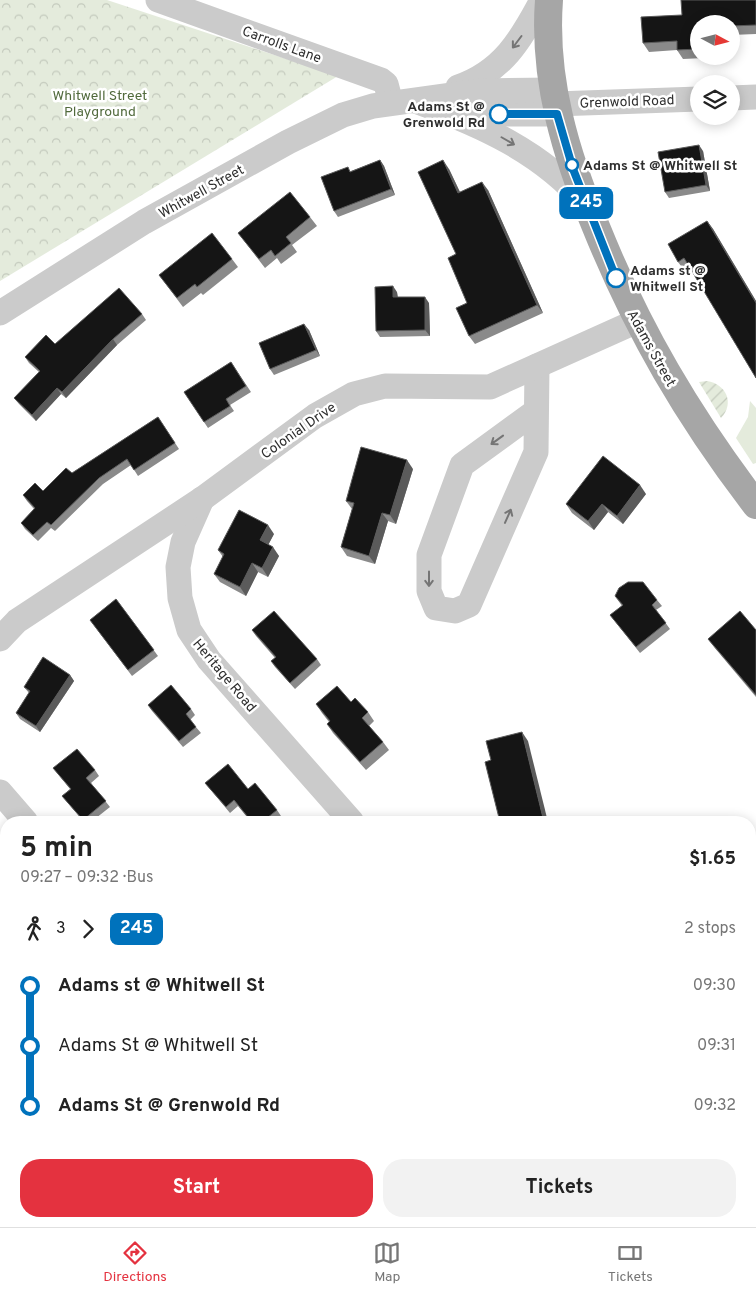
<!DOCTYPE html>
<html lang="en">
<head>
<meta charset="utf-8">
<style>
  :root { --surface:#fff; --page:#f2f2f2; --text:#222; --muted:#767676; --line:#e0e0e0; --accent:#e4323f }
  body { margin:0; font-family:Overpass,sans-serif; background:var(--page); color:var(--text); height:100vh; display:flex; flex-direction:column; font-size:19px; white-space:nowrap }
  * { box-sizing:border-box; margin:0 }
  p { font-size:16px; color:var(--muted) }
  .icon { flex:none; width:28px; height:28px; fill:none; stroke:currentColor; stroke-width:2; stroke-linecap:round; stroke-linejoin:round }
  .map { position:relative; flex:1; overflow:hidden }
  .panel { position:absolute; left:0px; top:816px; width:756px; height:411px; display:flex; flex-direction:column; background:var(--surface); border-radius:20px 20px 0 0; box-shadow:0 2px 12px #0003 }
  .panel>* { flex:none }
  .badge { padding:0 10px; border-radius:8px; font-size:18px; line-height:32px }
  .needle { width:32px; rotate:97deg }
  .controls { position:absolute; left:690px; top:15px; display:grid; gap:10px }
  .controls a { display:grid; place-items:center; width:50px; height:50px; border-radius:50%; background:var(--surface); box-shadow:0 2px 12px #0003; font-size:25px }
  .map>.badge { position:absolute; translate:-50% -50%; box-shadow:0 0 0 2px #fff }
  .legs { display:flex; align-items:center; gap:8px; height:55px; padding:0 20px; font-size:16px }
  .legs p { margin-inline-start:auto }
  .head { display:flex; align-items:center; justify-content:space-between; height:85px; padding:0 20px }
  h1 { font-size:28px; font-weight:700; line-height:38px }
  .primary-button { display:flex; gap:10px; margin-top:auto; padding:10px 20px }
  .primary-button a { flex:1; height:58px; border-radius:20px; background:var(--accent); color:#fff; font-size:20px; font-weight:700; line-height:58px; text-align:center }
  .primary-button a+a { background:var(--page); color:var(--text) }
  ul { padding:0 20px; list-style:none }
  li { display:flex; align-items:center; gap:18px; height:60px; font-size:19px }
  li i { display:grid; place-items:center; width:8px; height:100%; margin:0 6px; background:currentColor }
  li i::after { content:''; width:12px; height:12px; margin:-6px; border:4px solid; border-radius:50%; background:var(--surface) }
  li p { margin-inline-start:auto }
  li:first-child i { background:linear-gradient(#0000 50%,currentColor 0) }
  li:last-child i { background:linear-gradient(currentColor 50%,#0000 0) }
  .menu { display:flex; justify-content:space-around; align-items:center; height:70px; border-top:1px solid var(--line); background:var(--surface); font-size:14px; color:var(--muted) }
  .menu a { display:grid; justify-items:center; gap:2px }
  .menu .selected { color:var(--accent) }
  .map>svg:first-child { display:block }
  .grass { fill:#e4ebdc }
  .forest { fill:url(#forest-crowns) }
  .garden { fill:url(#garden-furrows) }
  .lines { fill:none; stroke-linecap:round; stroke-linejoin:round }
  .minor { stroke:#cbcbcb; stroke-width:25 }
  .major { stroke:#a6a6a6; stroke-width:28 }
  .wall { fill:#8a8a8a }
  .shaded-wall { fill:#5b5b5b }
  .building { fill:#151515; stroke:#5b5b5b }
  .oneway { stroke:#757575 }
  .line-1-casing { stroke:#fff; stroke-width:11 }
  .line-1 { stroke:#0072bc; stroke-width:8 }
  .stop-1-dot { fill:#fff; stroke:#0072bc; stroke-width:2.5 }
  .labels { text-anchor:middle; stroke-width:5; stroke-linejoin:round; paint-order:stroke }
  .street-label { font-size:14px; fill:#2e2e2e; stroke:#fff }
  .park-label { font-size:14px; fill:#516a3c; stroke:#fff }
  .stop-label { font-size:14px; font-weight:bold; fill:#2e2e2e; stroke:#fff; text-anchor:start }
</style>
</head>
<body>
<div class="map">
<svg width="756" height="1227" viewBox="0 0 756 1227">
  <defs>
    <pattern id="forest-crowns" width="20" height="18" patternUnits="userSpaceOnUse" patternTransform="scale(1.25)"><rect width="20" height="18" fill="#e4ebdc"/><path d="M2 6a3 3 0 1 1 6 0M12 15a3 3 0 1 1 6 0" fill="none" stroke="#c4cabd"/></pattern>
    <pattern id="garden-furrows" width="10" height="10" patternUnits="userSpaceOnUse" patternTransform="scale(1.25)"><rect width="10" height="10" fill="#e4ebdc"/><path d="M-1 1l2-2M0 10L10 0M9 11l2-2" fill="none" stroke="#c4cabd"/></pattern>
  </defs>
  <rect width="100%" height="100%" fill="#fff"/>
  <polygon class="grass" points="750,401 756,408 756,463 753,464 736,438 748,417"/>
  <polygon class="forest" points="0,0 107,0 338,76 0,281"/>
  <path class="garden" d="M707 381C726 384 735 403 721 418L699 382Z"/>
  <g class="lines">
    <g class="minor">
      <polyline points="158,0 381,80 386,84 391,103"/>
      <path d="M458 87C502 72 521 40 542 0"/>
      <polyline points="731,98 756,97"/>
      <path d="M418 102C481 125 542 152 586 204"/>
      <polyline points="555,104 699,99"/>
      <polyline points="462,110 483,114 557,114"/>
      <polyline points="0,313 144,222 288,142 343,115 373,106 481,91 553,90"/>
      <polyline points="536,411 462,465 429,555 429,591 436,608 455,611 469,605 536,452 537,366"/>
      <polyline points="202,499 183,542 178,567 180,598 189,630 209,660 352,822"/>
      <polyline points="0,639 17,621 202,499 315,416 354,394 385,386 490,387 637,321"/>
      <polyline points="0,792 26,822"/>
      <polyline points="750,1003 756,994"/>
      <polyline points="141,1221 147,1227"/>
      <polyline points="647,1227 650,1221"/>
    </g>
    <path class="major" d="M549 0C543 80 566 155 596 227 638 331 688 416 756 505"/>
  </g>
  <g class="wall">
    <polygon points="756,0 756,34 731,35 731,24 699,24 699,56 704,56 704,58 683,59 677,50 649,52 643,43 682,15"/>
    <polygon points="703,151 710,191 669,198 665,192"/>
    <polygon points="380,160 384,166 395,195 338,217 334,211 351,171"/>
    <polygon points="449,169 460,192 488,190 543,313 475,344 469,336 467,303 456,254"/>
    <polygon points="310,217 317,226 292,245 297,252 281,264 277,258 265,268 238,233"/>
    <polygon points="707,221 713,229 756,301 756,378 690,267 684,270 678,262"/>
    <polygon points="232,259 238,267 203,295 201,293 183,307 159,275"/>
    <polygon points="397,292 398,297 429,303 430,336 380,337 376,331"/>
    <polygon points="142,314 146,320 117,345 66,398 61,394 36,421 19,404 14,398 39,372 29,363 25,357 55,344"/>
    <polygon points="309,330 320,356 274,375 270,369"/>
    <polygon points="231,362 251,392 230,405 234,411 208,428 184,392"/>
    <polygon points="158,417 179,449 138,476 131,465 103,484 55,531 51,528 38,541 25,529 21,523 34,509 27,501 23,495 43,491 72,473"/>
    <polygon points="413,469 396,524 388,521 375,564 347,556 341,547 352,509 346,501"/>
    <polygon points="646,494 623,524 608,512 594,530 572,513 566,504"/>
    <polygon points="274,534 268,545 279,556 268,577 258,572 246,596 220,582 214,574 223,557 218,550"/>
    <polygon points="615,596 657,600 662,606 656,610 670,629 640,653 610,615 622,606"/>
    <polygon points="116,599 158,656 132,676 90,620"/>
    <polygon points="252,630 317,659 321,665 295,689 275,667 271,661 275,658 256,636"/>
    <polygon points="756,630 756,697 714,647 708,639"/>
    <polygon points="70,675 74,681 40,732 20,719 16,713 29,693 24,687"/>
    <polygon points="351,702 368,712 374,721 369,726 383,742 389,750 366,770 333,733 327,724 329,722 322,713 316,704"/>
    <polygon points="148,705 191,709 195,715 190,720 201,733 183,747 152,711"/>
    <polygon points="53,768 95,770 99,776 91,783 110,807 91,822 84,822 62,796 70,789"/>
    <polygon points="205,783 248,789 277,810 281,816 273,822 251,822 238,806 230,813"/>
    <polygon points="0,877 6,885 3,889 6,893 6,938 0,930"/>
    <polygon points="756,1104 756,1143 750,1140 750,1117"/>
    <polygon points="452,1221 473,1221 471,1227 465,1227"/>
  </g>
  <g class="shaded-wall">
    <polygon points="699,145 703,151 710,191 706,185"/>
    <polygon points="380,160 384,166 395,195 391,189"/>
    <polygon points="443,160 449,169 464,201 458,193"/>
    <polygon points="482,182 488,190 543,313 537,305"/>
    <polygon points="707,221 713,229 756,301 756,303"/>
    <polygon points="393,286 397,292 398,303 393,297"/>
    <polygon points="425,297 429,303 430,336 425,330"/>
    <polygon points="304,324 309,330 320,356 316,350"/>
    <polygon points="113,339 117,345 66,398 62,392"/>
    <polygon points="57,388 61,394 36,421 32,415"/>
    <polygon points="407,460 413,469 396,524 390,515"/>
    <polygon points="640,485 646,494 623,524 617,516"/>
    <polygon points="602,504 608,512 594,530 588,521"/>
    <polygon points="382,513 388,521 375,564 369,556"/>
    <polygon points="268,525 274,534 266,549 260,540"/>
    <polygon points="273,547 279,556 268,577 262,568"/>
    <polygon points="252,563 258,572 246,596 240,587"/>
    <polygon points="70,675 74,681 40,732 36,726"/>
    <polygon points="522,732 528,741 548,822 544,822"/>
    <polygon points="756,891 756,903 750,912 750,900"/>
    <polygon points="756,1196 756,1213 748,1227 739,1227 742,1221 750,1221 750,1207"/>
    <polygon points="464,1221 473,1221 471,1227 468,1227"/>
    <polygon points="591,1221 596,1221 597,1222 595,1227 589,1227"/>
  </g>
  <g class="building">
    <polygon points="681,0 756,0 756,25 731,26 731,24 699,24 699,43 697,43 698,49 677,50 677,41 643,43 641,17 682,15"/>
    <polygon points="699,145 706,185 665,192 658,152"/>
    <polygon points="380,160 391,189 334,211 321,177 348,167 350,172"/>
    <polygon points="443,160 458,193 482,182 537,305 469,336 456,308 467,303 448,258 456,254 418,172"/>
    <polygon points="290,192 310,217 286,237 291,243 275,256 271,250 259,259 238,233"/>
    <polygon points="707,221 756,303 756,378 684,258 678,262 668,244"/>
    <polygon points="212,233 232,259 197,287 195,284 177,298 159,275"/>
    <polygon points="393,286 393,297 425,297 425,330 376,331 375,287"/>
    <polygon points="119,288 142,314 113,339 62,392 57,388 32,415 14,398 40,371 25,357 46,335 55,344"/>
    <polygon points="304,324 316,350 270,369 259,343"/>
    <polygon points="231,362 246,386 226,399 230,406 204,422 184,392"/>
    <polygon points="158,417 175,443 134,470 127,459 99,478 51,525 47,522 33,535 21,523 35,508 23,495 35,483 43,491 66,468 72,473"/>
    <polygon points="361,447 407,460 390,515 382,513 369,556 341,547 354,503 346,501"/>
    <polygon points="603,456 640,485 617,516 602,504 588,521 566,504"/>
    <polygon points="239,510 268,525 260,540 273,547 262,568 252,563 240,587 214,574 224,554 218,550"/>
    <polygon points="628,582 643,582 657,600 652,605 666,623 636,647 610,615 623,605 615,596 619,588"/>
    <polygon points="116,599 154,650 128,670 90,620"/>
    <polygon points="274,611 317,659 290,683 271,661 276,657 252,630"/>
    <polygon points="740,611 756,630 756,695 708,639"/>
    <polygon points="43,657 70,675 36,726 16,713 30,691 24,687"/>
    <polygon points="171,685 191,709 186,714 196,727 179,741 148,705"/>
    <polygon points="337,686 351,702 355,698 368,712 362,718 383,742 360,762 327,724 330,721 316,704"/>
    <polygon points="522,732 544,822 500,822 485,762 491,760 486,741"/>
    <polygon points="77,749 95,770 86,778 106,801 83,820 62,796 71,789 53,768"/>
    <polygon points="228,764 248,789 255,783 277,810 262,822 252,822 234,800 226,807 205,783"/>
    <polygon points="750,882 756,886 756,891 750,900"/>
    <polygon points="0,885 6,893 6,937 0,929"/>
    <polygon points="756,1104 756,1137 750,1134 750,1117"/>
    <polygon points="750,1184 756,1187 756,1196 750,1207"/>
    <polygon points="246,1221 288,1221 300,1227 249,1227 244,1225"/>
    <polygon points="559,1221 591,1221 589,1227 556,1227"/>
    <polygon points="694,1221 742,1221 739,1227 692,1227"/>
  </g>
  <defs><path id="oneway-shaft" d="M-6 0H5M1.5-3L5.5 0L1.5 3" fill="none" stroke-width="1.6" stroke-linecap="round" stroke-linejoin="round" transform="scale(1.25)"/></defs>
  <g class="oneway">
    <use href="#oneway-shaft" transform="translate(517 42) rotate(127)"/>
    <use href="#oneway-shaft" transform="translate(508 141) rotate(30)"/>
    <use href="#oneway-shaft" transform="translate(497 440) rotate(144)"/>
    <use href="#oneway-shaft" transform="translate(508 516) rotate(-66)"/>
    <use href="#oneway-shaft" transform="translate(429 579) rotate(90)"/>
  </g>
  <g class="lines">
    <defs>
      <polyline id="line-1" points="499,114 557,114 573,169 616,278"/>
    </defs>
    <use href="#line-1" class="line-1-casing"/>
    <use href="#line-1" class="line-1"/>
  </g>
  <g class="stop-1-dot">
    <circle cx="499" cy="114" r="9"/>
    <circle cx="572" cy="165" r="6"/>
    <circle cx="616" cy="278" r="9"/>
  </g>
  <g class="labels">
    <g class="street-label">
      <text transform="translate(282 44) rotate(20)" y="5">Carrolls Lane</text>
      <text transform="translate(627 101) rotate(-2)" y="5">Grenwold Road</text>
      <text transform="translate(201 191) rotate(-29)" y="5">Whitwell Street</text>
      <text transform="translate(652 348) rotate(61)" y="5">Adams Street</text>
      <text transform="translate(298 430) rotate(-35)" y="5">Colonial Drive</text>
      <text transform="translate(225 675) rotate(50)" y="5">Heritage Road</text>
    </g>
    <g class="park-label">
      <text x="100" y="100">Whitwell Street<tspan x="100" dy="16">Playground</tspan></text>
    </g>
    <g class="stop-label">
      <text x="485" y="111" text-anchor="end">Adams St @<tspan x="485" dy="16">Grenwold Rd</tspan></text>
      <text x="583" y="170">Adams St @ Whitwell St</text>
      <text x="630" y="275">Adams st @<tspan x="630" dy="16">Whitwell St</tspan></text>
    </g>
  </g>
</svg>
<div class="controls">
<a><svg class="needle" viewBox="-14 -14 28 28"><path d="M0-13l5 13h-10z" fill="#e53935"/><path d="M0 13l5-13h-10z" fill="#767676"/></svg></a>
<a><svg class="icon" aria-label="layers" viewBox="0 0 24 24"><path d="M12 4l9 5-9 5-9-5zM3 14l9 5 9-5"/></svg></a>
</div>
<b class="badge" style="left:586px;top:203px;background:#0072bc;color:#fff">245</b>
<section class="panel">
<div class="head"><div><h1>5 min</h1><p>09:27 – 09:32 · Bus</p></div><b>$1.65</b></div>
<div class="legs"><svg class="icon" aria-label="walk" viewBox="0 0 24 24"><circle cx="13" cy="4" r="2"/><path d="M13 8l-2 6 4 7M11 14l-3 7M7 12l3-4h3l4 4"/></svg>3<svg class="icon" aria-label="forward" viewBox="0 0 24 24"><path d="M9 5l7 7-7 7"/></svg><b class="badge" style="background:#0072bc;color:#fff">245</b><p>2 stops</p></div>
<ul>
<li><i style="color:#0072bc"></i><b>Adams st @ Whitwell St</b><p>09:30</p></li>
<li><i style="color:#0072bc"></i><span>Adams St @ Whitwell St</span><p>09:31</p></li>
<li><i style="color:#0072bc"></i><b>Adams St @ Grenwold Rd</b><p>09:32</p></li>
</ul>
<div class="primary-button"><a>Start</a><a>Tickets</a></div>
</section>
</div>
<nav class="menu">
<a class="selected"><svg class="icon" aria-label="directions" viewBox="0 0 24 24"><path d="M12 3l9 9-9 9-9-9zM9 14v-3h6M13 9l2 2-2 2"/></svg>Directions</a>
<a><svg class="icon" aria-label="map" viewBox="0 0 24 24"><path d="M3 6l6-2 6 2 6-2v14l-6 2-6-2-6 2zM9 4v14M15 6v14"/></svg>Map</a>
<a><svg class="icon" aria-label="tickets" viewBox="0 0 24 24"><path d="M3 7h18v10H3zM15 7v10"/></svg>Tickets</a>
</nav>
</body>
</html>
